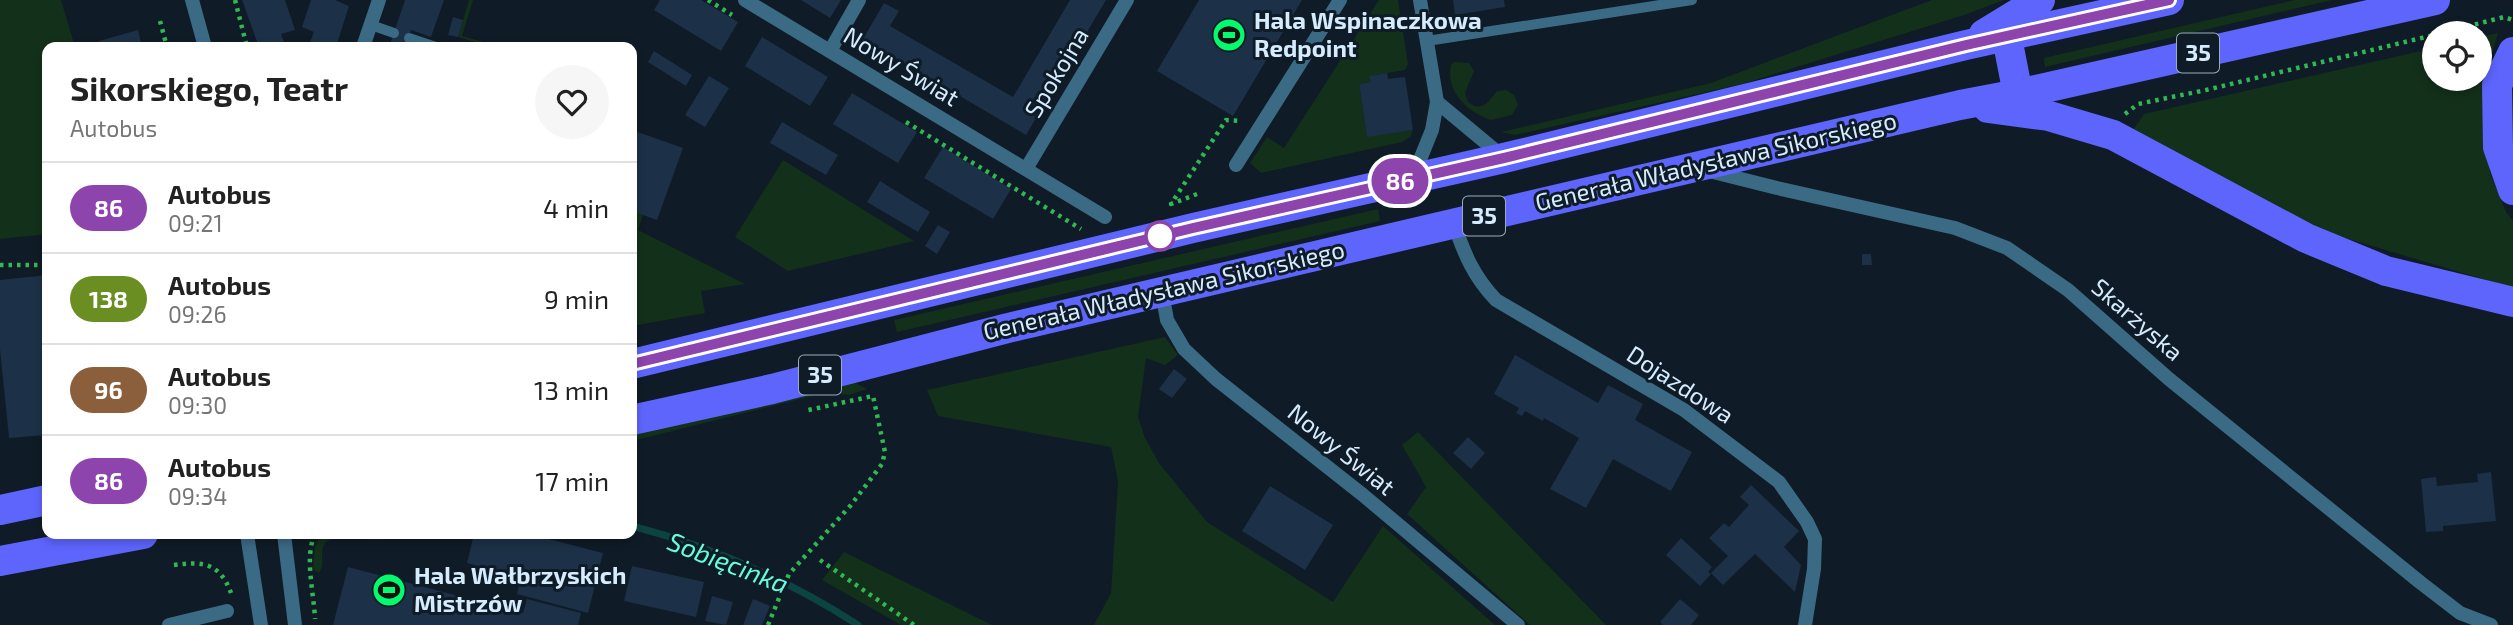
<!DOCTYPE html>
<html lang="pl">
<head>
<meta charset="utf-8">
<style>
  :root { --surface:#fff; --page:#f6f6f6; --text:#222; --muted:#767676; --line:#e0e0e0 }
  body { margin:0; font-family:"Exo 2",sans-serif; background:var(--page); color:var(--text); height:100vh; display:flex; flex-direction:column; font-size:26px; white-space:nowrap }
  * { box-sizing:border-box; margin:0 }
  p { font-size:23px; color:var(--muted) }
  .icon { flex:none; width:38px; height:38px; fill:none; stroke:currentColor; stroke-width:2; stroke-linecap:round; stroke-linejoin:round }
  .map { position:relative; flex:1; overflow:hidden }
  .panel { position:absolute; left:42px; top:42px; width:595px; height:497px; display:flex; flex-direction:column; background:var(--surface); border-radius:14px; box-shadow:0 4px 10px #0003 }
  .panel>* { flex:none }
  .badge { padding:0 14px; border-radius:23px; font-size:24px; line-height:46px }
  .fabs { position:absolute; left:2422px; top:21px; display:grid; gap:14px }
  .fabs a { display:grid; place-items:center; width:70px; height:70px; border-radius:50%; background:var(--surface); box-shadow:0 4px 10px #0003; font-size:35px }
  .map>.badge { position:absolute; translate:-50% -50%; box-shadow:0 0 0 4px #fff }
  .round { display:grid; place-items:center; flex:none; width:74px; height:74px; border-radius:37px; background:var(--page) }
  .head { display:flex; align-items:center; justify-content:space-between; height:119px; padding:0 28px }
  h1 { font-size:33px; font-weight:700; line-height:52px }
  ul { padding:0; list-style:none }
  li { display:flex; align-items:center; gap:21px; height:91px; padding:0 28px; border-top:2px solid var(--line) }
  li div { flex:1 }
  li b { display:block; font-size:26px }
  li em { font-style:normal }
  li .badge { min-width:77px; font-weight:700; text-align:center }
  .map>svg:first-child { display:block }
  .green { fill:#13301b }
  .lines { fill:none; stroke-linecap:round; stroke-linejoin:round }
  .stream { stroke:#0b4442; stroke-width:7 }
  .building { fill:#1c3047 }
  .path { stroke:#31b754; stroke-width:4.5; stroke-dasharray:3.5 5; stroke-linecap:butt }
  .service { stroke:#3b6a85; stroke-width:10 }
  .minor { stroke:#3b6a85; stroke-width:14 }
  .tertiary { stroke:#3b6a85; stroke-width:14 }
  .primary { stroke:#5e65fd; stroke-width:30 }
  .line-casing { stroke:#fff; stroke-width:16 }
  .line { stroke:#8e44ad; stroke-width:10 }
  .stop-dot { fill:#fff; stroke:#8e44ad; stroke-width:3.5 }
  .labels { text-anchor:middle; stroke-width:6; stroke-linejoin:round; paint-order:stroke }
  .shield { fill:#0f1b26; stroke:#9aadbe; stroke-width:2 }
  .shield-label { font-size:23px; font-weight:bold; fill:#d5ecff }
  .poi-label { font-size:24px; font-weight:bold; fill:#d5ecff; stroke:#0f1b26; text-anchor:start }
  .street-label { font-size:24px; fill:#d5ecff; stroke:#0f1b26 }
  .water-label { font-size:26px; font-style:italic; fill:#64fddd; stroke:#0f1b26 }
</style>
</head>
<body>
<div class="map">
<svg width="2513" height="625" viewBox="0 0 2513 625">
  <rect width="100%" height="100%" fill="#0f1b26"/>
  <g class="green">
    <polygon points="0,0 61,0 75,47 47,47 47,234 0,239"/>
    <polygon points="469,0 473,0 462,36 487,43 491,47 484,47 484,45 458,37"/>
    <polygon points="1379,0 1398,0 1408,64 1405,70 1370,76 1371,82 1359,84 1367,136 1413,130 1410,137 1402,142 1261,173 1250,163 1267,137 1284,148"/>
    <polygon points="1932,0 2004,0 1964,15 1742,84 1515,135 1501,132 1711,83"/>
    <polygon points="2295,0 2332,0 2045,67 2044,58"/>
    <polygon points="2498,33 2491,57 2484,130 2490,173 2506,212 2513,221 2513,288 2315,229 2130,135 2144,114 2434,48 2434,79 2480,79 2480,37"/>
    <path d="M1454 62 1469 63 1474 71 1465 93 1468 102C1482 113 1488 102 1497 91L1506 90 1514 95 1518 105 1512 115 1491 120C1468 113 1445 91 1451 65Z"/>
    <polygon points="783,160 914,241 788,271 735,237"/>
    <polygon points="1378,209 1380,221 897,332 894,320"/>
    <polygon points="632,211 643,215 638,230 745,284 701,291 705,313 632,326 632,302 634,301 632,290"/>
    <polygon points="1165,337 1178,355 1165,365 1146,358 1138,417 1145,438 1159,463 1207,522 1333,602 1383,526 1495,625 1094,625 1111,593 1118,481 1111,447 938,416 927,390"/>
    <polygon points="853,382 867,389 849,395 828,392 632,441 632,433"/>
    <polygon points="1418,432 1606,625 1530,625 1407,514 1426,487 1402,445"/>
    <path d="M321 534H387L384 539C367 542 330 532 324 545 319 555 326 564 319 573L313 569 315 547Z"/>
    <polygon points="844,552 992,625 901,625 822,580"/>
  </g>
  <g class="lines">
    <path class="stream" d="M632 526C713 547 787 579 858 625"/>
  </g>
  <g class="building">
    <polygon points="242,0 285,0 295,30 281,34 286,47 259,47"/>
    <polygon points="311,0 335,0 349,6 336,47 308,47 314,32 302,27"/>
    <polygon points="405,0 444,0 431,37 411,30 405,47 389,47"/>
    <polygon points="660,0 701,0 738,22 721,51 654,10"/>
    <polygon points="801,0 841,0 830,18"/>
    <polygon points="1070,0 1106,0 1026,135 863,39 884,3 899,11 890,26 1013,97"/>
    <polygon points="1199,0 1302,0 1233,116 1157,71"/>
    <polygon points="1453,0 1504,0 1505,7 1455,15"/>
    <polygon points="453,17 463,20 458,37 448,35"/>
    <polygon points="138,30 142,47 101,47 99,41"/>
    <polygon points="762,37 828,77 810,106 745,66"/>
    <polygon points="654,51 692,75 686,86 648,62"/>
    <polygon points="1387,73 1388,79 1405,77 1413,130 1367,137 1359,84 1371,82 1369,76"/>
    <polygon points="709,76 729,88 705,127 685,115"/>
    <polygon points="852,93 917,132 898,163 833,124"/>
    <polygon points="782,122 838,155 826,175 770,143"/>
    <polygon points="632,130 683,148 657,220 632,211"/>
    <polygon points="943,147 1011,189 993,219 924,178"/>
    <polygon points="880,181 930,212 918,232 867,202"/>
    <polygon points="938,225 950,232 937,254 925,246"/>
    <polygon points="1862,254 1871,254 1872,265 1862,265"/>
    <polygon points="47,275 47,435 9,438 0,349 0,280"/>
    <polygon points="1515,355 1598,403 1608,385 1643,404 1635,420 1692,452 1671,491 1613,459 1586,508 1550,489 1579,438 1544,418 1543,421 1525,411 1522,416 1516,413 1519,408 1494,394"/>
    <polygon points="1174,369 1187,379 1172,398 1159,389"/>
    <polygon points="1468,437 1485,453 1471,469 1453,453"/>
    <polygon points="2491,472 2496,521 2443,526 2443,531 2426,532 2421,479 2436,477 2437,486 2478,482 2477,474"/>
    <polygon points="1751,485 1799,531 1784,547 1801,565 1795,592 1755,554 1723,585 1711,573 1728,556 1709,538 1724,523 1729,527 1749,505 1740,497"/>
    <polygon points="1270,486 1333,525 1305,570 1242,531"/>
    <polygon points="474,534 529,534 603,553 588,613 517,594 521,578 467,563"/>
    <polygon points="1681,538 1712,567 1708,572 1711,574 1700,586 1666,555"/>
    <polygon points="632,566 704,582 696,617 624,601"/>
    <polygon points="348,567 523,613 527,599 581,613 578,625 333,625"/>
    <polygon points="712,596 733,602 726,625 705,621"/>
    <polygon points="753,599 770,606 762,625 743,625"/>
    <polygon points="1680,599 1699,615 1691,625 1663,625 1660,622"/>
  </g>
  <g class="lines">
    <g class="path">
      <polyline points="235,0 247,47"/>
      <polyline points="708,0 732,15"/>
      <polyline points="160,21 167,47"/>
      <polyline points="2442,33 2504,17 2513,20"/>
      <polyline points="2125,114 2138,104 2206,90 2434,35"/>
      <polyline points="906,122 1081,229"/>
      <polyline points="1197,194 1171,204 1226,120 1242,121"/>
      <polyline points="0,265 47,265"/>
      <path d="M315 534C304 557 314 593 315 619"/>
      <polyline points="820,560 914,625"/>
      <path d="M174 565C203 561 220 563 231 593"/>
      <polyline points="768,625 789,574 851,505 882,464 885,452 873,396 804,411"/>
    </g>
    <g class="service">
      <polyline points="371,25 394,33"/>
      <polyline points="409,38 436,47"/>
      <polyline points="1427,41 1692,0"/>
    </g>
    <g class="minor">
      <polyline points="745,0 1105,217"/>
      <polyline points="363,47 379,0"/>
      <polyline points="830,51 859,0"/>
      <polyline points="1437,102 1503,157"/>
      <polyline points="1236,165 1340,0"/>
      <polyline points="1026,169 1127,0"/>
      <polyline points="1709,171 1777,188 1955,228 2007,248 2068,290 2169,379 2421,583 2460,613 2491,625"/>
      <polyline points="1413,177 1432,130 1437,102 1420,0"/>
      <path d="M1454 223C1464 254 1474 277 1496 300L1684 410 1779 482 1807 522 1815 539 1814 569 1805 625"/>
      <polyline points="1162,292 1167,320 1184,349 1216,379 1363,495 1518,625"/>
      <polyline points="169,625 227,611"/>
    </g>
    <g class="tertiary">
      <polyline points="192,0 205,47"/>
      <polyline points="247,534 261,625"/>
      <polyline points="284,534 295,625"/>
    </g>
    <g class="primary">
      <polyline points="1984,34 2040,0"/>
      <polyline points="2007,38 2018,94"/>
      <polyline points="2513,52 2497,85 2498,147 2513,190"/>
      <polyline points="1988,108 2049,116 2113,135 2306,238 2386,271 2513,302"/>
      <polyline points="632,364 1193,228 1504,158 1966,45 2169,0"/>
      <polyline points="632,420 772,389 1008,328 1960,105 2018,94 2435,0"/>
      <polyline points="0,510 47,500"/>
      <polyline points="0,561 143,534"/>
    </g>
  </g>
  <g class="lines">
    <defs>
      <polyline id="line" points="632,364 1193,228 1504,158 1966,45 2169,0"/>
    </defs>
    <use href="#line" class="line-casing"/>
    <use href="#line" class="line"/>
  </g>
  <defs>
    <symbol id="stadium-disc" viewBox="-11 -11 22 22"><circle r="9.5" fill="#03fc6e" stroke="#0f1b26"/><path d="M0-5a6.5 5 0 1 0 0 10a6.5 5 0 1 0 0-10ZM-3.5-1.8h7v3.6h-7Z" fill="#111"/></symbol>
  </defs>
  <g fill-rule="evenodd">
    <use href="#stadium-disc" x="1210" y="16" width="38" height="38"/>
    <use href="#stadium-disc" x="370" y="571" width="38" height="38"/>
  </g>
  <circle class="stop-dot" cx="1160" cy="236" r="14"/>
  <g class="labels">
    <g class="shield">
      <rect x="2177" y="33.5" width="42" height="39" rx="5"/>
      <rect x="1463" y="196.5" width="42" height="39" rx="5"/>
      <rect x="799" y="355.5" width="42" height="39" rx="5"/>
    </g>
    <g class="shield-label">
      <text x="2198" y="61">35</text>
      <text x="1484" y="224">35</text>
      <text x="820" y="383">35</text>
    </g>
    <g class="poi-label">
      <text x="1254" y="29">Hala Wspinaczkowa<tspan x="1254" dy="28">Redpoint</tspan></text>
      <text x="414" y="584">Hala Wałbrzyskich<tspan x="414" dy="28">Mistrzów</tspan></text>
    </g>
    <g class="street-label">
      <text transform="translate(901 67) rotate(31)" y="8">Nowy Świat</text>
      <text transform="translate(1057 73) rotate(-59)" y="8">Spokojna</text>
      <text transform="translate(1716 162) rotate(-13)" y="8">Generała Władysława Sikorskiego</text>
      <text transform="translate(1164 291) rotate(-13)" y="8">Generała Władysława Sikorskiego</text>
      <text transform="translate(2137 320) rotate(41)" y="8">Skarżyska</text>
      <text transform="translate(1680 385) rotate(33)" y="8">Dojazdowa</text>
      <text transform="translate(1341 450) rotate(39)" y="8">Nowy Świat</text>
    </g>
    <g class="water-label">
      <text transform="translate(728 563) rotate(21)" y="9">Sobięcinka</text>
    </g>
  </g>
</svg>
<div class="fabs">
<a><svg class="icon" aria-label="locate" viewBox="0 0 24 24"><circle cx="12" cy="12" r="6"/><path d="M12 2v4M12 18v4M2 12h4M18 12h4"/></svg></a>
</div>
<b class="badge" style="left:1400px;top:181px;background:#8e44ad;color:#fff">86</b>
<section class="panel">
<div class="head"><div><h1>Sikorskiego, Teatr</h1><p>Autobus</p></div><a class="round"><svg class="icon" aria-label="heart" viewBox="0 0 24 24"><path d="M12 20l-8-8c-3-5 5-10 8-4 3-6 11-1 8 4z"/></svg></a></div>
<ul>
<li><span class="badge" style="background:#8e44ad;color:#fff">86</span><div><b>Autobus</b><p>09:21</p></div><em>4 min</em></li>
<li><span class="badge" style="background:#6b8e23;color:#fff">138</span><div><b>Autobus</b><p>09:26</p></div><em>9 min</em></li>
<li><span class="badge" style="background:#8b5e3c;color:#fff">96</span><div><b>Autobus</b><p>09:30</p></div><em>13 min</em></li>
<li><span class="badge" style="background:#8e44ad;color:#fff">86</span><div><b>Autobus</b><p>09:34</p></div><em>17 min</em></li>
</ul>
</section>
</div>
</body>
</html>
